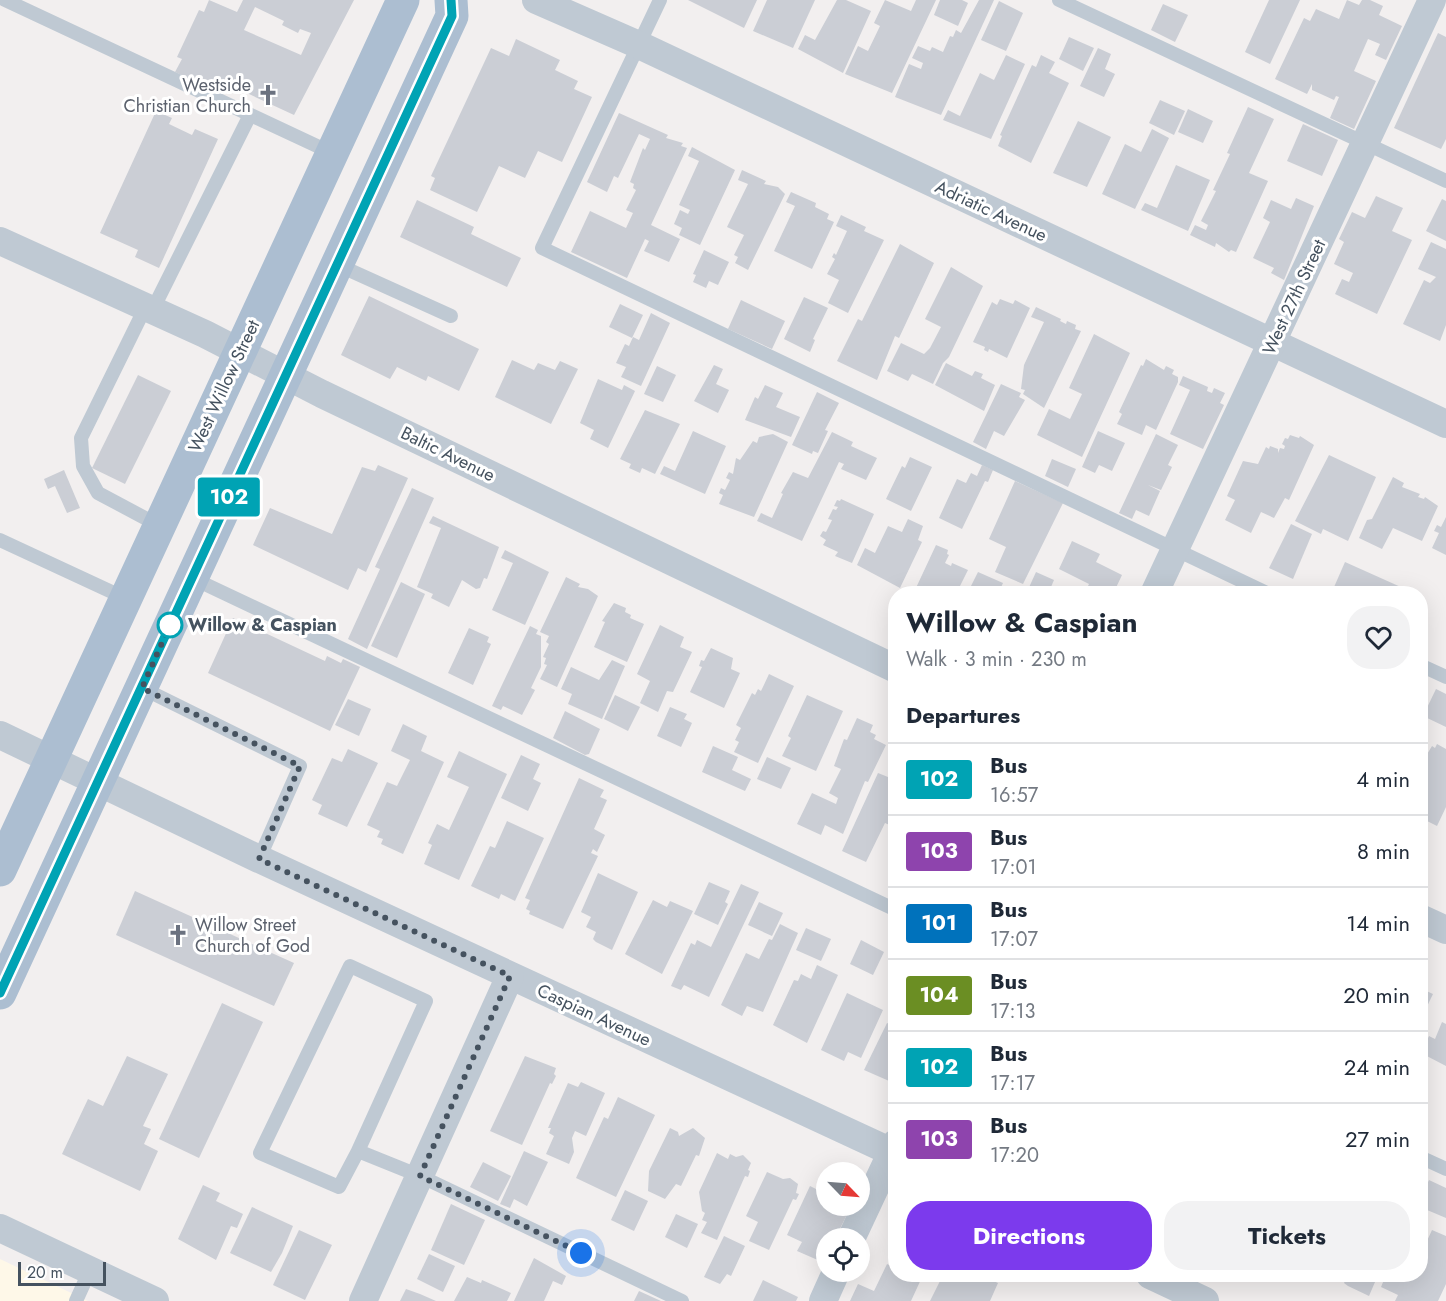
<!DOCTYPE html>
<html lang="en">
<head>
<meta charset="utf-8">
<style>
  :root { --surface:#fff; --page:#f2f2f3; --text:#1f2937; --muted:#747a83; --line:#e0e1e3; --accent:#7c3aed }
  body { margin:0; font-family:Jost,sans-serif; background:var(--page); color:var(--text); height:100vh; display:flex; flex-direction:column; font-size:22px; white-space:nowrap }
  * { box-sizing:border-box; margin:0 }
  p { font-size:20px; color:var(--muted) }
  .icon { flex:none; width:33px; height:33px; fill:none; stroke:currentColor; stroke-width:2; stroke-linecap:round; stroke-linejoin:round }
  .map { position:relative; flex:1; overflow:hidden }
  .panel { position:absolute; left:888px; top:586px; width:540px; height:696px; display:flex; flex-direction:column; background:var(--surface); border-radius:24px; box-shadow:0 6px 24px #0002 }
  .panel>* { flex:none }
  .badge { padding:0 12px; border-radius:4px; font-size:21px; line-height:39px }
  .needle { width:39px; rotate:115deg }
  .buttons { position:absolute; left:816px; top:1162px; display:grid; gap:12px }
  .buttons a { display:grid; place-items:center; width:54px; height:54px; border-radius:50%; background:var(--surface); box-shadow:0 6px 24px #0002; font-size:30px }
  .scale { position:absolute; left:18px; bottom:15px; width:88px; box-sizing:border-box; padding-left:6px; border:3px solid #45525f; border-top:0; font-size:16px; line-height:21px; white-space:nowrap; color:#45525f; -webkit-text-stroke:4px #fff; paint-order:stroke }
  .you { position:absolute; width:30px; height:30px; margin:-15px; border:4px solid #fff; border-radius:50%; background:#1a73e8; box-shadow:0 0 0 9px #1a73e833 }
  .map>.badge { position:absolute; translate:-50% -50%; box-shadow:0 0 0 3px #fff }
  h2 { padding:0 18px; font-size:22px; line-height:54px }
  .round { display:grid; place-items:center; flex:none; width:63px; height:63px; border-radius:24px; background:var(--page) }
  .head { display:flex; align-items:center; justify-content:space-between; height:102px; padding:0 18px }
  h1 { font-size:28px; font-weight:700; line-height:45px }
  .button { display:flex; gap:12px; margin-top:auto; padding:12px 18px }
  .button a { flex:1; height:69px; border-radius:24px; background:var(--accent); color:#fff; font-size:24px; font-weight:700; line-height:69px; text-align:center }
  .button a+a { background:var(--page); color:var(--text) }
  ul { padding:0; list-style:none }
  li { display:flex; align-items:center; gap:18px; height:72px; padding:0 18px; border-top:2px solid var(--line) }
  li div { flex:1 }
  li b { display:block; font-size:22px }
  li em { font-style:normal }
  li .badge { min-width:66px; font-weight:700; text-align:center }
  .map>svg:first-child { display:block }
  .commercial { fill:#fef8e8 }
  .building { fill:#cbced5; fill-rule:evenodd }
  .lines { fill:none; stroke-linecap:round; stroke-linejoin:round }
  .service { stroke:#bfc9d3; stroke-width:14 }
  .minor { stroke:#bfc9d3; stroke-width:28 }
  .primary { stroke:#acbed1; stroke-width:33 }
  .line-casing { stroke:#fff; stroke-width:14 }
  .line { stroke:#00a3b4; stroke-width:9 }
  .walk { stroke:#45525f; stroke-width:6; stroke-dasharray:0 10.8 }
  .stop-dot { fill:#fff; stroke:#00a3b4; stroke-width:3 }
  .labels { text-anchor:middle; stroke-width:6; stroke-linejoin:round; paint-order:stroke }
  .worship-label { font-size:18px; fill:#5b616d; stroke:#fff; text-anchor:end }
  .street-label { font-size:18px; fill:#45525f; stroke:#fff }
  .stop-label { font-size:18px; font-weight:bold; fill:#45525f; stroke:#fff; text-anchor:start }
</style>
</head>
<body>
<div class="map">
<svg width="1446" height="1301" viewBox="0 0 1446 1301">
  <rect width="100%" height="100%" fill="#f2efef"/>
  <polygon class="commercial" points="0,1259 88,1301 0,1301"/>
  <g class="building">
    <path d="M209 0 237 12 243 0H354L294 115 223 82 218 92 175 72 182 59 177 57 199 10 204 12ZM255 7 284 21 282 25 298 33 300 29 311 33 301 55 244 30Z"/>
    <polygon points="688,0 757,0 744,28"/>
    <polygon points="767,0 815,0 793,48 753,31"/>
    <polygon points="837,0 846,0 871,11 843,73 798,49 805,35 815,40"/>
    <polygon points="885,0 911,11 916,0 936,0 892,93 845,74 858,46 868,51 880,26 874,23"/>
    <polygon points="940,0 962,0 968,3 958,26 934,15"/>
    <polygon points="979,0 994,0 941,115 895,97 909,64 921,69 923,63 912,58 918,46 930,51 932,47 943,52 950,36 953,37 956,30 961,33"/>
    <polygon points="1269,0 1300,0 1270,64 1245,52"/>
    <polygon points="1347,0 1359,5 1362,0 1370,0 1383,6 1379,15 1402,26 1386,60 1375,55 1380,44 1368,39 1354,71 1376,81 1354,129 1330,118 1339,97 1336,96 1334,100 1312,90 1312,84 1307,94 1275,79 1304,18 1310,21 1316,9 1339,19"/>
    <polygon points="999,1 1023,13 1006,51 981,40"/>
    <polygon points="1163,4 1188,15 1175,42 1151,30"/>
    <polygon points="1438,33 1446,37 1446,139 1441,149 1394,128"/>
    <polygon points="1069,37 1094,48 1083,71 1059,59"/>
    <polygon points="516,39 560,60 555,70 578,81 574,89 592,97 562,162 538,151 525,178 499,166 477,212 430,190 435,178 431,176 491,48 509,56"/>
    <polygon points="1098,48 1111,54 1105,69 1115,74 1104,97 1080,86"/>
    <polygon points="1006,55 1025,64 991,139 943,120 948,110 960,116 980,73 994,80"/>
    <polygon points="1041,55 1055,62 1049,73 1069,83 1031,163 998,146 1002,136 1000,135 1032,65 1036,67"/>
    <polygon points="1160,100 1185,111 1174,135 1149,123"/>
    <polygon points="1248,107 1274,119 1249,173 1268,181 1236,252 1231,250 1229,252 1216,243 1215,247 1190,235 1195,225 1206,230 1208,225 1201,221 1216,191 1213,190 1230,154 1227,153"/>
    <polygon points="1188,109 1213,121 1203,143 1178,132"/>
    <polygon points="156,111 172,118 169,124 192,135 195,129 218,139 159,268 135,257 138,250 100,233"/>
    <polygon points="619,113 668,135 666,138 683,143 681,146 687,148 651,225 680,239 669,262 644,251 649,241 645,239 627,278 571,252 590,211 626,228 633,213 626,210 636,190 633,188 634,184 630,182 643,148 645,150 650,139 639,134 618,178 614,176 607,192 587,182"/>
    <polygon points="1078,121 1111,137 1087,187 1053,173"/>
    <polygon points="1303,124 1338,140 1322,176 1287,161"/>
    <polygon points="1152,129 1169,138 1135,209 1102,194 1125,144 1141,152"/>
    <polygon points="692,147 735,170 700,245 679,235 682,228 674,224 680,210 688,214 690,210 679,205 699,161 688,156"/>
    <polygon points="1176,165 1210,180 1188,231 1141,210 1145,203 1157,208"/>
    <polygon points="742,170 766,181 764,184 778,187 785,194 748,270 735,263 738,257 734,255 744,235 727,227 748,184 738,180"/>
    <polygon points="791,192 816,203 815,207 829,214 827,219 834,222 812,269 774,251 795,206 786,202"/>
    <polygon points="1376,196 1403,208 1392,231 1412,240 1377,314 1335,294 1342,279 1349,282 1353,273 1334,264 1344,242 1339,239 1352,212 1365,218"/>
    <polygon points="1296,198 1314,206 1284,280 1271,273 1274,268 1253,258 1270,222 1263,218 1271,200 1291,209"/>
    <polygon points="1442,199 1446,201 1446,241 1426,231"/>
    <polygon points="417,200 474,227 471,234 521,258 507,287 400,237"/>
    <polygon points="841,215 866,227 864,231 884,240 848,313 828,303 839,280 827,274 835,259 832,257 834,253 836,255 847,231 836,226"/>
    <polygon points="1431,242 1446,249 1446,325 1440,341 1403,324 1424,280 1430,283 1436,277 1418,269"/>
    <polygon points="900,244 934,263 899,338 895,336 877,380 837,361 858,319 862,321"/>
    <polygon points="704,250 729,262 718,285 709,281 706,288 693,282 696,275 693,274"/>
    <polygon points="951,267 983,286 949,357 943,363 933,384 912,374 908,381 887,371 901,343 924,354 930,348 941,327 925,319"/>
    <polygon points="369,296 479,349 459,391 428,376 426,381 397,367 390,379 341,355"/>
    <polygon points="804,297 828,308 813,339 815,340 810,352 784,339"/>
    <polygon points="1000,299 1013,304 1015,300 1030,308 1007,358 989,349 988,352 984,350 985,347 973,342 992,302 997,305"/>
    <polygon points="741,300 785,321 772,349 728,329"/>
    <polygon points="620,304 643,315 632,338 609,327"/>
    <polygon points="1036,307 1061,319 1060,321 1066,324 1067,321 1076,325 1075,329 1081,331 1044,408 1023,394 1025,390 1021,389 1024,365 1044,322 1031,317"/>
    <polygon points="651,313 670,323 641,386 621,377 626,367 616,363 625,344 629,346 633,337 639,340"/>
    <polygon points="1094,334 1130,353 1082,457 1037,435 1049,409 1070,419 1082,394 1069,388"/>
    <polygon points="1146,359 1164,370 1166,366 1174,370 1172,374 1178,377 1178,382 1156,430 1146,425 1142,435 1117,424 1122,414 1119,412 1141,365 1143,366"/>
    <polygon points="512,360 534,370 538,363 555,370 560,361 578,369 551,424 495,397"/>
    <polygon points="946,363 972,376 975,371 983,374 981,378 995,385 984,411 935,385"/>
    <polygon points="714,365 723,369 716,384 729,390 718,413 694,401"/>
    <polygon points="657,366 676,375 663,402 644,394"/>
    <polygon points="138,375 171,391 125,484 92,468"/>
    <polygon points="1183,376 1208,387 1207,391 1212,393 1214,388 1225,393 1220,403 1224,405 1203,449 1170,434 1190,390 1179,385"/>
    <polygon points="598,379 622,390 624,385 635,391 608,448 590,439 594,430 580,423"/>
    <polygon points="1001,384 1021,393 1019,397 1025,400 1004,436 994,431 986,449 973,442"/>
    <polygon points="765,385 783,393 776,407 800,417 791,437 745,420 755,397 758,399"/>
    <polygon points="817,392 839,403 825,430 828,431 818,453 813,451 812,454 792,445"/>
    <polygon points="645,410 680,424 655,474 642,468 640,473 629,468 631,464 620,459"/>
    <polygon points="693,431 726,446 705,494 660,474 664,466 675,471"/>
    <polygon points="1098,431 1125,443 1112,471 1099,465 1095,473 1082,467"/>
    <polygon points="832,432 853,442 851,446 877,458 866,480 841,469 844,464 839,462 802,541 757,521 761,513 772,518 783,494 781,493 793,472 808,478"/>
    <polygon points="773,434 788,442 754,517 719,504 723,495 719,493 721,488 725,490 730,480 726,478 729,472 733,474 736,458 740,460 753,441 757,443 759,437"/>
    <polygon points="1156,434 1178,445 1168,465 1172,467 1161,490 1148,485 1160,491 1149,516 1136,510 1132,519 1119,513"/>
    <polygon points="1290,435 1299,438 1300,436 1314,445 1289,500 1285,498 1274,518 1261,512 1251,533 1225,520 1235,500 1227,496 1243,461 1258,464 1266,447 1269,449 1270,446 1278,449 1278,453 1280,448 1284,449 1285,446 1282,444 1285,438 1288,439"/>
    <polygon points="1329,455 1376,477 1348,541 1323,529 1321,534 1295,521"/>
    <polygon points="910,457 932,467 911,511 886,499 902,466 905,468"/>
    <polygon points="1052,459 1076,469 1068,487 1045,476"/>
    <polygon points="378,465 408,478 366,572 358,568 348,590 253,545 270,508 332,534 362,467 375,471"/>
    <polygon points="982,465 993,470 988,482 985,481 962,529 939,518 957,479 966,483 971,473 977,476"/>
    <polygon points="64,470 80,508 67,513 55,486 48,489 44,479"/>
    <polygon points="1393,477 1404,483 1402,487 1420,494 1418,497 1424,499 1425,497 1438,506 1422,541 1393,528 1382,549 1359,538 1367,520 1372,519"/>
    <polygon points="1015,481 1063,503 1023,584 995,572 1006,547 989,539"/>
    <polygon points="412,488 434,498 367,649 348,639 380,569 375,567"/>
    <polygon points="841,499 874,514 852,563 835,556 838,552 823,545 826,540 820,536 823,531 826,532 832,520 828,519 833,509 836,510 838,507 834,506 837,500 840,501"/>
    <polygon points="433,516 499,547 487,579 484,578 480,588 476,589 462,580 449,607 431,598 433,594 417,587 441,528 429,523"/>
    <polygon points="1446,517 1446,555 1432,548 1439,533 1434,531 1437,525 1441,527"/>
    <polygon points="908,519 923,526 918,540 922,542 900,588 857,565 865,548 875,553 888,526 902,532"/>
    <polygon points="1291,524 1312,534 1293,579 1269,568"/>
    <polygon points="1072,541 1100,554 1096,562 1122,575 1113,594 1084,594 1089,584 1059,569"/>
    <polygon points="936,545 948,550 947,554 949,555 945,563 951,566 952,563 968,570 956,594 923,594 915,590"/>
    <polygon points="505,550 549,572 525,625 492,610 513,563 501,558"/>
    <polygon points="1345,562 1403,588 1400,594 1331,594"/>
    <polygon points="978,572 1003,583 998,594 967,594"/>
    <polygon points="1036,572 1054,580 1048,594 1026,594"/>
    <polygon points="566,577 580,584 578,587 588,589 598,596 557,687 540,679 547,665 544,664 546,658 543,657 549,644 546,642 549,636 540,632"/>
    <polygon points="401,582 425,594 397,658 371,646"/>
    <polygon points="614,603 626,608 625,612 631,615 630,618 644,624 627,662 594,647 605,622 602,621"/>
    <polygon points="233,618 325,661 327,656 341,663 343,659 360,667 330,731 208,673"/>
    <polygon points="660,625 684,637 680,647 692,652 673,692 667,691 658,712 640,703 650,681 637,674"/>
    <polygon points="530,626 538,630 536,634 541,636 541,667 531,688 535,690 522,715 503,706 501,710 492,706"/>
    <polygon points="469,628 489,637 487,642 491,644 473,685 448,673"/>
    <polygon points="711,648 733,658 731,669 740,673 724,708 690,692 702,667 699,666 701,660 704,661"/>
    <polygon points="612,660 625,666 602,719 568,704 572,694 561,689 571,667 599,680"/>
    <polygon points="769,674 794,686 758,763 734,752 739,742 735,740 741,728 736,725 752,693 755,695 758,689 761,691"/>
    <polygon points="1436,689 1446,694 1446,727 1423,716"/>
    <polygon points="615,695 640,707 628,731 604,719"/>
    <polygon points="807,695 843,711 816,771 782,756 791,738 788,736"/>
    <polygon points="348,699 371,709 359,736 335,725"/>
    <polygon points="670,707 687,714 684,719 692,723 681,747 657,736"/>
    <polygon points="565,711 600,729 589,754 585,755 553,738"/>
    <polygon points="857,718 873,725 870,732 876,735 874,739 886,745 868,782 865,781 843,834 825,825 821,835 797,824 812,793 836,804 838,798 829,793 841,769 834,766 844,739 847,740"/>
    <polygon points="403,724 427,736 421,751 444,762 403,854 381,844 383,839 377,837 380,831 367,825 387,782 397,786 410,760 391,751"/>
    <polygon points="1437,744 1446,749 1446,807 1437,826 1425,820 1420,830 1420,766 1432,746 1435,748"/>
    <polygon points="713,746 738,757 732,770 751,779 745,791 702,772"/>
    <polygon points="348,749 378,763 347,827 318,814 322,805 312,800 332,758 342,762"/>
    <polygon points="459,751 507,774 459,880 424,864 432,845 428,843 437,824 449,830 469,787 447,777"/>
    <polygon points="521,755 540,764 533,779 541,783 528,811 501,798"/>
    <polygon points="767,757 791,768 781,789 757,779"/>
    <polygon points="896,761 896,828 885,823 866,862 842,851 878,773 888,777"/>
    <polygon points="579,778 604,790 600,797 607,800 594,829 605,835 597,852 593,849 591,853 598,856 563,929 529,914 530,911 526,909 530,900 525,898"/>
    <polygon points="507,821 544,838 515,901 501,894 499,899 471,886 490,846 495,848"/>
    <polygon points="598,873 638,892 612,950 596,942 593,939 596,932 586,927 591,917 581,912"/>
    <polygon points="709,882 730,891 725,902 728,904 718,925 694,914"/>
    <polygon points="741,884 759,892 709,997 684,985 681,990 671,986 691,943 695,945 697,940 711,947"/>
    <polygon points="135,891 294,963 274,1006 116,935"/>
    <polygon points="653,900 667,907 670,901 693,911 662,974 625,954"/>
    <polygon points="759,902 783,913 772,936 748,925"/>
    <polygon points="780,924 798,933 763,1012 747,1006 742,1016 721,1005 746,953 759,959 769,939 772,940"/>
    <polygon points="806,928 831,939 821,961 796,950"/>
    <polygon points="861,940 884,952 873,975 850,964"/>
    <polygon points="817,965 838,975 807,1043 773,1025 794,980 798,981 801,974 811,979"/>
    <polygon points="1420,988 1433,994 1420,1021"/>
    <polygon points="847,993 883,1010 861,1058 848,1052 844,1061 821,1050"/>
    <polygon points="222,1003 263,1022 199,1158 159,1139"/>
    <polygon points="1442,1022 1446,1024 1446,1066 1421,1053 1429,1036 1435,1039"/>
    <polygon points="887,1023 896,1027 896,1084 864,1070"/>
    <polygon points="127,1056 168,1074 143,1126 151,1129 144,1144 158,1151 140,1191 62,1154 88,1099 103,1106"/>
    <polygon points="525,1056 556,1068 554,1074 556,1076 552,1084 550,1083 522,1145 490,1131"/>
    <polygon points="581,1082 605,1093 586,1136 575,1131 572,1138 574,1152 569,1164 546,1154 554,1136 549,1133 551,1128 548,1128 568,1083 578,1087"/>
    <polygon points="618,1097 655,1115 616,1197 576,1178 604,1117 608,1119"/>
    <polygon points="670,1128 678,1132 679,1136 693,1128 705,1138 699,1156 696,1155 681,1186 676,1184 665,1199 648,1191 649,1171"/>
    <polygon points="524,1151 548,1162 527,1206 514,1199 510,1208 500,1204"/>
    <polygon points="717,1153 728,1159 730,1154 736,1157 743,1155 751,1163 748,1170 750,1171 748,1177 745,1176 717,1240 701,1233 707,1222 702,1220 705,1213 702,1211 699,1192"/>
    <polygon points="483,1162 511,1176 498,1201 470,1187"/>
    <polygon points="767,1172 783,1179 790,1178 798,1184 796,1193 799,1194 796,1200 793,1199 769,1250 749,1241 758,1222 746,1216"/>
    <polygon points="1429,1180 1446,1188 1446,1218 1420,1207 1420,1199"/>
    <polygon points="203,1185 220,1193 216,1201 243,1214 237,1228 231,1226 216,1260 178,1239"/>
    <polygon points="810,1186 826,1194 826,1206 851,1206 835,1239 826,1239 826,1250 820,1261 797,1251 802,1242 787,1235"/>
    <polygon points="625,1190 648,1201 634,1231 611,1220"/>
    <polygon points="451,1204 485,1220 464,1265 431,1250"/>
    <polygon points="252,1207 293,1226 282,1253 271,1272 230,1253"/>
    <polygon points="676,1214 698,1224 687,1248 665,1237"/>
    <polygon points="299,1230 332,1245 305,1300 273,1285"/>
    <polygon points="1432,1230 1446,1236 1446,1284 1438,1301 1395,1301 1398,1295 1381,1287 1386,1275 1420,1275 1420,1242 1426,1243"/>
    <polygon points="724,1236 745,1246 731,1276 727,1274 720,1284 704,1277"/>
    <polygon points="429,1254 455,1266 443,1292 417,1279"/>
    <polygon points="534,1258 566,1276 562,1285 553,1281 544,1301 514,1301"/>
    <polygon points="896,1262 896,1275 923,1275 911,1301 850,1301 858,1284 874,1291 887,1264 893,1267"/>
    <polygon points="943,1275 953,1275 969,1282 972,1275 980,1275 998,1283 990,1301 930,1301"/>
    <polygon points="1343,1275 1378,1275 1369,1296 1348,1286 1344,1283 1347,1277"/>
    <polygon points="467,1277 481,1283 482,1280 511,1293 507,1301 454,1301"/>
    <polygon points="763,1280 798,1297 796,1301 753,1301"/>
    <polygon points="406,1289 420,1294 436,1301 400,1301"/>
    <polygon points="639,1291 661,1301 634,1301"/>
  </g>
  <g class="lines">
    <g class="service">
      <polyline points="5,0 332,153"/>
      <polyline points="660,0 542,248 1269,594"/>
      <polyline points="1059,0 1446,181"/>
      <polyline points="338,265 451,316"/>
      <polyline points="146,306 81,438 83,466 98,493 160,526"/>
      <polyline points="153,309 250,115"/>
      <polyline points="0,540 127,599"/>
      <polyline points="192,578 896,910"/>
      <polyline points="1420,665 1446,677"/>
      <polyline points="142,688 300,766 259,859"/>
      <polyline points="358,1151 426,1001 350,966 260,1153 339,1187 358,1151 420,1176 682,1301"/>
      <polyline points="1420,1157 1446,1169"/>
      <polyline points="76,1301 90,1270"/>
    </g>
    <g class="minor">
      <polyline points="536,0 639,45 1446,424"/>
      <polyline points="0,241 205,334 322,394 896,669"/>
      <polyline points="1154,594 1432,0"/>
      <polyline points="0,735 259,859 896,1154"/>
      <polyline points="1420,918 1446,930"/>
      <polyline points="0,1228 155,1301"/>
      <polyline points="851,1239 896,1143"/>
      <polyline points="1150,1275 1205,1301"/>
      <polyline points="363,1301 510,976"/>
      <polyline points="823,1301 836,1272"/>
    </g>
    <g class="primary">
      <polyline points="0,870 403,0"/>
      <polyline points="0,993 452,16 451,0"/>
    </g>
  </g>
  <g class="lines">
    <defs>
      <polyline id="line" points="0,993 452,16 451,0"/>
    </defs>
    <use href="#line" class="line-casing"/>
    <use href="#line" class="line"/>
    <polyline class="walk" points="170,625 142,688 300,766 259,859 510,976 420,1176 581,1253"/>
  </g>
  <defs>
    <symbol id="church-bare" viewBox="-9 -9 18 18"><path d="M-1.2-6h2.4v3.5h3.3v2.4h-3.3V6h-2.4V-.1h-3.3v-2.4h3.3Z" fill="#6b7280" stroke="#fff" stroke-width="2.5" paint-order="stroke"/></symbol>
  </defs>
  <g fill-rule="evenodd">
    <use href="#church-bare" x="253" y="80" width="30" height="30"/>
    <use href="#church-bare" x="163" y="920" width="30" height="30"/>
  </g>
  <circle class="stop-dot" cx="170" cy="625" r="12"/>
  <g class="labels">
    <g class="worship-label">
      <text x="251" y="91">Westside<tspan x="251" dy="21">Christian Church</tspan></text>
      <text x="195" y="931" text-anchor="start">Willow Street<tspan x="195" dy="21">Church of God</tspan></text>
    </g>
    <g class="street-label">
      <text transform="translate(991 211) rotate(25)" y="6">Adriatic Avenue</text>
      <text transform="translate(1294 297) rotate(-65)" y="6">West 27th Street</text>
      <text transform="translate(224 386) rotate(-65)" y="6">West Willow Street</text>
      <text transform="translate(448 454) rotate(26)" y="6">Baltic Avenue</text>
      <text transform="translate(594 1015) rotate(25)" y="6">Caspian Avenue</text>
    </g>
    <g class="stop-label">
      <text x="188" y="631">Willow &amp; Caspian</text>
    </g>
  </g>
</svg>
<div class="buttons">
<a><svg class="needle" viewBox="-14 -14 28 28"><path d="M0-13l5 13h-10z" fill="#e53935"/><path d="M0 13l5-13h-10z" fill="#747a83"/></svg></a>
<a><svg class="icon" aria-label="locate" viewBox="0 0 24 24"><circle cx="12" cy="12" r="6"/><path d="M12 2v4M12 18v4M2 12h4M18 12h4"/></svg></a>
</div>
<div class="scale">20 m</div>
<div class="you" style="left:581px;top:1253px"></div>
<b class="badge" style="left:229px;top:497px;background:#00a3b4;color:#fff">102</b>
<section class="panel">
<div class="head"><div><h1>Willow &amp; Caspian</h1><p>Walk · 3 min · 230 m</p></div><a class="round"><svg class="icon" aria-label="heart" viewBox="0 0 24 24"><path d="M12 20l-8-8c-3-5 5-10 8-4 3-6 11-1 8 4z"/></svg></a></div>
<h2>Departures</h2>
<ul>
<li><span class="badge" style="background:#00a3b4;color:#fff">102</span><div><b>Bus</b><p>16:57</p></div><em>4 min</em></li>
<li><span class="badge" style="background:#8e44ad;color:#fff">103</span><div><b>Bus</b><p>17:01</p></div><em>8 min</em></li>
<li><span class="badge" style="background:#0072bc;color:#fff">101</span><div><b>Bus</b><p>17:07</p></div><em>14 min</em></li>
<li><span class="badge" style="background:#6b8e23;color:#fff">104</span><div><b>Bus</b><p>17:13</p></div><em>20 min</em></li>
<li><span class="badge" style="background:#00a3b4;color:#fff">102</span><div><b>Bus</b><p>17:17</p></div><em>24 min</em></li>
<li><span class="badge" style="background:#8e44ad;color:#fff">103</span><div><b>Bus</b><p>17:20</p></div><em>27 min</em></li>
</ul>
<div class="button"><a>Directions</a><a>Tickets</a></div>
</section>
</div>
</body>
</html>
